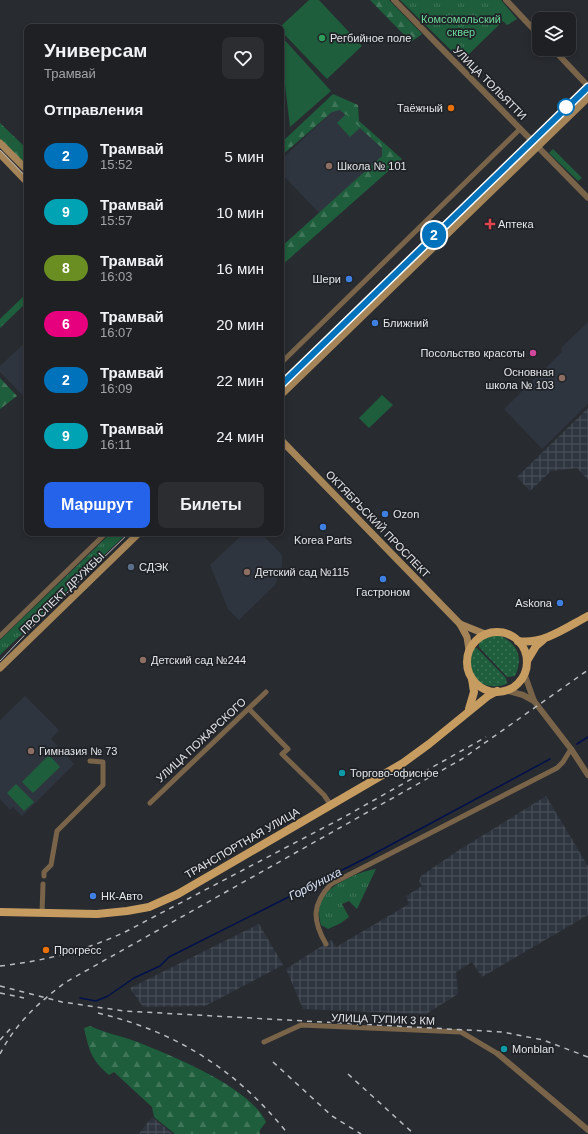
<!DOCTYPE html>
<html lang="ru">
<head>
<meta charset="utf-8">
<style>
  :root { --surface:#1e2024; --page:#2b2d31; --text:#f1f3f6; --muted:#a1a3a6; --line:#3c3e41; --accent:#2563eb }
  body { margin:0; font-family:Helvetica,sans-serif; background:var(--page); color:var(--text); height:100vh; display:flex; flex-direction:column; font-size:15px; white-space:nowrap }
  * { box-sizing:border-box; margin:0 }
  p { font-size:13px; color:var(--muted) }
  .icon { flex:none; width:22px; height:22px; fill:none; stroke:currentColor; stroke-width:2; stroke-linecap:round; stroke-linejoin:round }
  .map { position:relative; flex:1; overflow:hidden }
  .side { position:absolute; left:24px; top:24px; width:260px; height:512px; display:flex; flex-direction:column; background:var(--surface); border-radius:8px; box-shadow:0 2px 6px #0003,0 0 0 1px var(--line) }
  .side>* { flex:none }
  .badge { padding:0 8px; border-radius:13px; font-size:14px; line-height:26px }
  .tools { position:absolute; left:532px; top:12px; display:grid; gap:8px }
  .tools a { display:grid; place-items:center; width:44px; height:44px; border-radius:8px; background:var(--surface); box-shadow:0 2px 6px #0003,0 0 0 1px var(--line); font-size:20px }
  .map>.badge { position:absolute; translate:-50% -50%; box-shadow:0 0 0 2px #fff }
  h2 { padding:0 20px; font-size:15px; line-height:36px }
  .round { display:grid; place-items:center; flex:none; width:42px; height:42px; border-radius:8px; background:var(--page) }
  .summary { display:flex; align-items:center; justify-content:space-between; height:68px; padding:0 20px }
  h1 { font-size:19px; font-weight:700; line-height:30px }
  .button { display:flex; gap:8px; margin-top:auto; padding:8px 20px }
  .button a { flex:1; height:46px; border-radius:8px; background:var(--accent); color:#fff; font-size:16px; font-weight:700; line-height:46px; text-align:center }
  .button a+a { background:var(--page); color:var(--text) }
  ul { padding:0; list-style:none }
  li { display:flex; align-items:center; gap:12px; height:56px; padding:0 20px }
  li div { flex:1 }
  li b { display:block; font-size:15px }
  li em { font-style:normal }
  li .badge { min-width:44px; font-weight:700; text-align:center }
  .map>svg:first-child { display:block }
  .industrial { fill:url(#industrial-grid) }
  .built { fill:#2f353f }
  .grass { fill:url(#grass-dots) }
  .forest { fill:url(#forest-firs) }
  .park { fill:url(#park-tufts) }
  .pitch { fill:#1e5e3c }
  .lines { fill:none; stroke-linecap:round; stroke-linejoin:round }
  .stream { stroke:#02114b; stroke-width:1.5 }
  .minor { stroke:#796449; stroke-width:5 }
  .tertiary { stroke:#796449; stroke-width:6 }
  .secondary { stroke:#a58457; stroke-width:7 }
  .primary { stroke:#c79c61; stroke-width:8 }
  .tram { stroke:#b9bbbf; stroke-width:1 }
  .rail { stroke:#b9bbbf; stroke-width:1.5; stroke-dasharray:5 5; stroke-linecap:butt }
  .line-casing { stroke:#fff; stroke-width:9 }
  .line { stroke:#0072bc; stroke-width:6 }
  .leisure-dot { fill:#2e9e5b; stroke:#1f2226; stroke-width:1.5 }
  .stop-dot { fill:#fff; stroke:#0072bc; stroke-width:2 }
  .food-dot { fill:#e8710a; stroke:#1f2226; stroke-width:1.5 }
  .education-dot { fill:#8d6e63; stroke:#1f2226; stroke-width:1.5 }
  .health-dot { fill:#e0444e; stroke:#1f2226; stroke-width:1.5 }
  .shop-dot { fill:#3f7fe0; stroke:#1f2226; stroke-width:1.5 }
  .hotel-dot { fill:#d1479c; stroke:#1f2226; stroke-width:1.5 }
  .service-dot { fill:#5c6f8a; stroke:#1f2226; stroke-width:1.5 }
  .culture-dot { fill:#0f9aa8; stroke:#1f2226; stroke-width:1.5 }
  .labels { text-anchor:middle; stroke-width:3.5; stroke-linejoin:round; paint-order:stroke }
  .park-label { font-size:11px; fill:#6bdc9c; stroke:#1f2226 }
  .poi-label { font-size:11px; fill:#e4e6e9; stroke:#1f2226; text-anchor:start }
  .street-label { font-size:11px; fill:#e4e6e9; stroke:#1f2226 }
  .water-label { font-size:12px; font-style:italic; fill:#dae4f7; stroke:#1f2226 }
</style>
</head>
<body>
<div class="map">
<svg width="588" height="1134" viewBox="0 0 588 1134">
  <defs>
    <pattern id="industrial-grid" width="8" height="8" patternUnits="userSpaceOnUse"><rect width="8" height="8" fill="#2f353f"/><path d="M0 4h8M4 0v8" fill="none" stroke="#4d525b"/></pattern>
    <pattern id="grass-dots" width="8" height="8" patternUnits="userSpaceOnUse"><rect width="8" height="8" fill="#1e5e3c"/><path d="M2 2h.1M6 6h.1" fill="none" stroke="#3f7558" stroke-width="1.8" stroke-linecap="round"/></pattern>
    <pattern id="forest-firs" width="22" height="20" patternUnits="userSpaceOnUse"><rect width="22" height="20" fill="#1e5e3c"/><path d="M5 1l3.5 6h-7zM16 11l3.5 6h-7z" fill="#3f7558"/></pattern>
    <pattern id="park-tufts" width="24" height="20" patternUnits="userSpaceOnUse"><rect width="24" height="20" fill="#1e5e3c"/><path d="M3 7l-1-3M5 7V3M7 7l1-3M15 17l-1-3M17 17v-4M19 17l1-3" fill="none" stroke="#3f7558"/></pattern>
  </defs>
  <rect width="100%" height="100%" fill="#282b30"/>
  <g class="industrial">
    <polygon points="588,408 588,480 577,468 551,471 530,491 517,477"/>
    <polygon points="546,796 588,866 588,915 482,977 472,962 456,972 458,994 426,1014 303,1009 286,969 331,940 336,947 409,904 406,896 422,886 444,919 419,881 421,876 456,852"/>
    <polygon points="259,924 283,965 205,1006 143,1007 130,988"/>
    <polygon points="152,1117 173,1134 139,1134"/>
  </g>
  <g class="built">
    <polygon points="341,103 390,154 324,218 281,173 281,160"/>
    <polygon points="588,322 588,404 542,449 504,409 562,352 561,348"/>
    <polygon points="27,341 27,400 0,372 0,366"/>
    <polygon points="244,533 261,533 282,555 282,566 275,585 239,620 228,609 210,565"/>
    <polygon points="25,696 59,730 51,739 74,764 22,816 13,807 10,810 0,799 0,720"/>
  </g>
  <g class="grass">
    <path d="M497 634C517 643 524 656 515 676L507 677 479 647V640Z"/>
    <path d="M473 648H477L506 678 507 684C480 693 461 674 473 648Z"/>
  </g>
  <g class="forest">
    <polygon points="370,0 389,0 422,34 411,42"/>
    <polygon points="333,94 358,105 359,121 402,159 281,266 281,247 382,156 382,148 340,110 332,112 281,156 281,143"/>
    <polygon points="0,123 27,149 27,167 0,139"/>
    <polygon points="553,149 582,178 578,181 549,153"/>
    <polygon points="0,378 17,396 0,409"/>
    <path d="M90 1026C107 1034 127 1037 145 1045 179 1059 250 1088 266 1122L260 1130V1134H175L154 1117 152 1107 114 1072 109 1075C91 1060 89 1050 84 1028Z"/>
  </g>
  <g class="park">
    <polygon points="400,0 501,0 517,19 507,25 503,21 467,56 470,60 464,63"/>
    <polygon points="27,293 27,302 0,328 0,319"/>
    <polygon points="111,533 127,533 0,655 0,640"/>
    <path d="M376 869 357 909 349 901 342 904 349 917 341 923 328 929 321 925C319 917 318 909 321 901 327 885 361 871 376 869Z"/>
  </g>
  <g class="pitch">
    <polygon points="309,0 319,0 362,46 327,79 281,31 280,27"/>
    <polygon points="281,36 331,91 290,127 281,51"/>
    <polygon points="346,114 360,128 350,137 337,123"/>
    <polygon points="382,395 393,405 369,428 359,418"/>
    <polygon points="49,755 60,767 33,793 22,782"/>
    <polygon points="16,784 34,802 24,811 7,793"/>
  </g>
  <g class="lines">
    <g class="stream">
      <polyline points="577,744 588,737"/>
      <polyline points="80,998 96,1001 108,996 134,978 160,966 169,957 370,856 550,759"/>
    </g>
    <g class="minor">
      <polyline points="281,363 520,129"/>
      <polyline points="0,636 106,533"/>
      <polyline points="249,709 288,749 282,754 324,795 330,804"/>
      <polyline points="150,803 266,692"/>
      <polyline points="44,876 44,872 51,865 57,831 103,785 103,762 90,761"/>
      <polyline points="42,913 43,884"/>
      <path d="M326 944C312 920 312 904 331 884L557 768 563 762 571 749"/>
      <polyline points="264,1042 301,1025 461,1032 498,1054"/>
    </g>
    <g class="tertiary">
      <polyline points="394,0 588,198"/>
      <polyline points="506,0 539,35"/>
      <polyline points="553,49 588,86"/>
      <polyline points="524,673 534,701 571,749 588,775"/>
      <polyline points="505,690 523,695 534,701"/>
      <polyline points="498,1054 588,1130"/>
    </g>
    <g class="secondary">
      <polyline points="0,143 27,170"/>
      <polyline points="0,154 27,182"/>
      <polyline points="281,395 588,98"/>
      <polyline points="281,440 460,624 467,637 469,650"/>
      <polyline points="460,624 485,634"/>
      <polyline points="0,668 139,533"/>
    </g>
    <g class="primary">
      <circle cx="497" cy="662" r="30"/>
      <path d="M518 641C543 645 567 627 588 616"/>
      <polyline points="527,661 536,646 543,640"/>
      <polyline points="469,709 474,692 472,679"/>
      <polyline points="0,912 97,914 127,911 149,907 178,894 403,763 429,744 488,696 497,691"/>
    </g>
    <g class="tram">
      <polyline points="0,150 27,178"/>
      <polyline points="281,385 588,87"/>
      <polyline points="0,661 37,622 129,533"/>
    </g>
    <g class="rail">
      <path d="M0 966C44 961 84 951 125 932L344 817 486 737"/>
      <polyline points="0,986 62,1002 124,1011 503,1032 543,1040 588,1057"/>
      <polyline points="0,993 24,998"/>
      <path d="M98 1013C177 1032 237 1070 288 1134"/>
      <polyline points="0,1040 11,1028"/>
      <path d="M0 1054C15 1024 39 1002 66 982L462 759 588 670"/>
      <polyline points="273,1062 332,1116 361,1134"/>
      <polyline points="348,1074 414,1134"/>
    </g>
  </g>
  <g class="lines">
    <defs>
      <polyline id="line" points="281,385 588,87"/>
    </defs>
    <use href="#line" class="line-casing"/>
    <use href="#line" class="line"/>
  </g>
  <circle class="leisure-dot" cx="322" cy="38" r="4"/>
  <circle class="stop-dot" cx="566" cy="107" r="8"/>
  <g class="food-dot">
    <circle cx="451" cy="108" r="4"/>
    <circle cx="46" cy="950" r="4"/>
  </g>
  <g class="education-dot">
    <circle cx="329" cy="166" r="4"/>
    <circle cx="562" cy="378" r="4"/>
    <circle cx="247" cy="572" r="4"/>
    <circle cx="143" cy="660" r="4"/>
    <circle cx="31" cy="751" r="4"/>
  </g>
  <path class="health-dot" d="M488 218h4v4h4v4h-4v4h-4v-4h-4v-4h4z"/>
  <g class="shop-dot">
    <circle cx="349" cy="279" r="4"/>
    <circle cx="375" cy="323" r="4"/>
    <circle cx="385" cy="514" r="4"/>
    <circle cx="323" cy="527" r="4"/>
    <circle cx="383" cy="579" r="4"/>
    <circle cx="560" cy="603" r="4"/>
    <circle cx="93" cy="896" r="4"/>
  </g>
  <circle class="hotel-dot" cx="533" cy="353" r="4"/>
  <circle class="service-dot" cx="131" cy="567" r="4"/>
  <g class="culture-dot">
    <circle cx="342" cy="773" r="4"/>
    <circle cx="504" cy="1049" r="4"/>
  </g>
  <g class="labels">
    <g class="park-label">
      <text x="461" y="23">Комсомольский<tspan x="461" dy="13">сквер</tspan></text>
    </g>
    <g class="poi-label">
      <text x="330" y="42">Регбийное поле</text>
      <text x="443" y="112" text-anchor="end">Таёжный</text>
      <text x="337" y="170">Школа № 101</text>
      <text x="498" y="228">Аптека</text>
      <text x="341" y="283" text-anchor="end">Шери</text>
      <text x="383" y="327">Ближний</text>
      <text x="525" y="357" text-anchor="end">Посольство красоты</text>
      <text x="554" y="376" text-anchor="end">Основная<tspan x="554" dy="13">школа № 103</tspan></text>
      <text x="393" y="518">Ozon</text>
      <text x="323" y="544" text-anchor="middle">Korea Parts</text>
      <text x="139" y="571">СДЭК</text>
      <text x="255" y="576">Детский сад №115</text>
      <text x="383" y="596" text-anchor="middle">Гастроном</text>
      <text x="552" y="607" text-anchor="end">Askona</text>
      <text x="151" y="664">Детский сад №244</text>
      <text x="39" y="755">Гимназия № 73</text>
      <text x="350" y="777">Торгово-офисное</text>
      <text x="101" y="900">НК-Авто</text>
      <text x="54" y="954">Прогресс</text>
      <text x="512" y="1053">Monblan</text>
    </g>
    <g class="street-label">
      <text transform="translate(490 83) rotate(45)" y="4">УЛИЦА ТОЛЬЯТТИ</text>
      <text transform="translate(378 524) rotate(46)" y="4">ОКТЯБРЬСКИЙ ПРОСПЕКТ</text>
      <text transform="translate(62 593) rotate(-44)" y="4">ПРОСПЕКТ ДРУЖБЫ</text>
      <text transform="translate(201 740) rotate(-43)" y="4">УЛИЦА ПОЖАРСКОГО</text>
      <text transform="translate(242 843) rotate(-30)" y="4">ТРАНСПОРТНАЯ УЛИЦА</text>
      <text transform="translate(383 1019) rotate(2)" y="4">УЛИЦА ТУПИК 3 КМ</text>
    </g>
    <g class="water-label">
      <text transform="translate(315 884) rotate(-27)" y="4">Горбуниха</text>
    </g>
  </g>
</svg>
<div class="tools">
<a><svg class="icon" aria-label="layers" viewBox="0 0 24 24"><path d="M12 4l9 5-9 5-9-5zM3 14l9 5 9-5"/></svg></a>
</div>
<b class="badge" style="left:434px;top:235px;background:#0072bc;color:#fff">2</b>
<section class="side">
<div class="summary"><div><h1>Универсам</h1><p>Трамвай</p></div><a class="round"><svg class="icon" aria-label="heart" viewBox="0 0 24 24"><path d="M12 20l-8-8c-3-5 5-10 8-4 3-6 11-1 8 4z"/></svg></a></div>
<h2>Отправления</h2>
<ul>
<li><span class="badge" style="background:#0072bc;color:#fff">2</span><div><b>Трамвай</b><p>15:52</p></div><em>5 мин</em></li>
<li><span class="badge" style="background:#00a3b4;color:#fff">9</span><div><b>Трамвай</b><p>15:57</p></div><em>10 мин</em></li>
<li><span class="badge" style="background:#6b8e23;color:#fff">8</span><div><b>Трамвай</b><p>16:03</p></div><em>16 мин</em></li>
<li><span class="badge" style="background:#e6007e;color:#fff">6</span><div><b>Трамвай</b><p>16:07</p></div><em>20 мин</em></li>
<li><span class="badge" style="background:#0072bc;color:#fff">2</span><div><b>Трамвай</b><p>16:09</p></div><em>22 мин</em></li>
<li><span class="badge" style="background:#00a3b4;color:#fff">9</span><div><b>Трамвай</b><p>16:11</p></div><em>24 мин</em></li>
</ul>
<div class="button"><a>Маршрут</a><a>Билеты</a></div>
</section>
</div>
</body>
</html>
